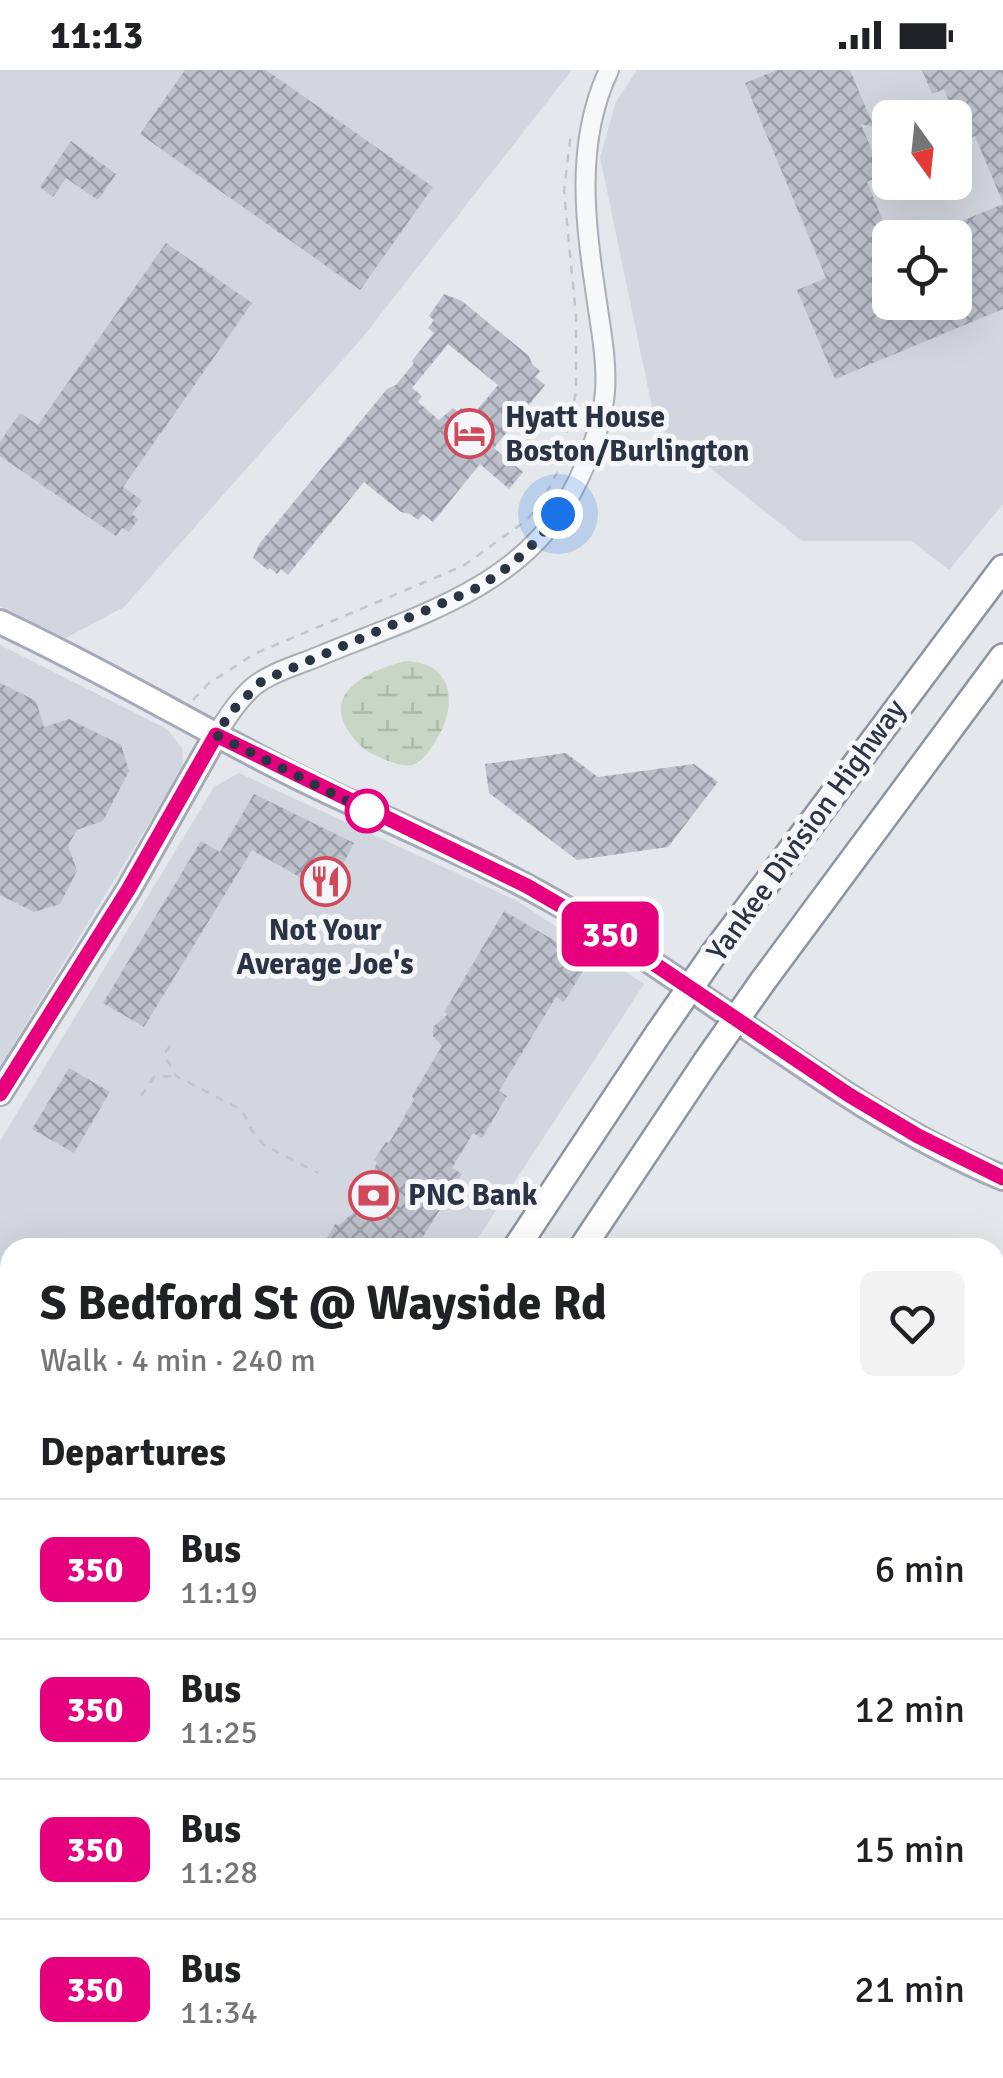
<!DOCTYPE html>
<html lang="en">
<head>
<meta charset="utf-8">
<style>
  :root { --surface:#fff; --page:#f2f2f2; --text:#202124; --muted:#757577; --line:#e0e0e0 }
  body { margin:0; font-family:Signika,sans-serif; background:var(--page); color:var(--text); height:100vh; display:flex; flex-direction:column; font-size:38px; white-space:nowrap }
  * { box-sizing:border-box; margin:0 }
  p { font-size:32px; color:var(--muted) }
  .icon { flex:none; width:55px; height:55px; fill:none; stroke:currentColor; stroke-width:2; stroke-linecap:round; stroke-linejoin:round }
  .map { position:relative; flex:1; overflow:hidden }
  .drawer { position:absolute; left:0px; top:1168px; width:1005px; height:842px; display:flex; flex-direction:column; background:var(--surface); border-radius:30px 30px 0 0; box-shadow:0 10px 40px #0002 }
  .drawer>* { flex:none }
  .badge { padding:0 20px; border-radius:15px; font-size:35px; line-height:65px }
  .needle { width:65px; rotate:165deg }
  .fabs { position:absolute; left:872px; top:30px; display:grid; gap:20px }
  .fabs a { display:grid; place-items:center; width:100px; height:100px; border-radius:15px; background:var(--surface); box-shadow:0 10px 40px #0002; font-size:50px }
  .you { position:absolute; width:50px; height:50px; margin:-25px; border:8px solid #fff; border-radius:50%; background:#1a73e8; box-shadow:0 0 0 15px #1a73e833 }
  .map>.badge { position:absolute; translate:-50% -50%; box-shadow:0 0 0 5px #fff }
  h2 { padding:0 40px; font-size:38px; line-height:90px }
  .round { display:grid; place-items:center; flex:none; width:105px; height:105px; border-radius:15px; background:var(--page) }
  .head { display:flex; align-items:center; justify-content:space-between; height:170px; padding:0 40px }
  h1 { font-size:48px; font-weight:700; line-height:75px }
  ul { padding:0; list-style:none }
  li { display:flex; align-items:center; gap:30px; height:140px; padding:0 40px; border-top:2px solid var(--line) }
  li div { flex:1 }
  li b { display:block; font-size:38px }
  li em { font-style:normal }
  li .badge { min-width:110px; font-weight:700; text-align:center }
  .status { display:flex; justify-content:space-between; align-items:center; height:70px; padding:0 50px; background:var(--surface); direction:ltr }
  .status svg { height:28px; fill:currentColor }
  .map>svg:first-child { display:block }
  .built { fill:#d2d6de; fill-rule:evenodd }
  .forest { fill:url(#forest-firs) }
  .wetland { fill:url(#wetland-marsh) }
  .building { fill:url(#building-cross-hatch); fill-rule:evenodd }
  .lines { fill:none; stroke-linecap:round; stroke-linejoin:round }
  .minor-casing { stroke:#a9aeb7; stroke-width:22 }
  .major-casing { stroke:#a3abb8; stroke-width:28 }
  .highway-casing { stroke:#8b94a3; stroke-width:30 }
  .path { stroke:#c2c5cb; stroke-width:2.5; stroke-dasharray:8 8; stroke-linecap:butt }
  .minor { stroke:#f7f8fa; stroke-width:18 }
  .major { stroke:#fff; stroke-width:22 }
  .highway { stroke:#fff; stroke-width:25 }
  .highway-bridge-casing { stroke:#8b94a3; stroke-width:30; stroke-linecap:butt }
  .highway-bridge { stroke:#fff; stroke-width:25 }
  .line-casing { stroke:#fff; stroke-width:22 }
  .line { stroke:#e6007e; stroke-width:15 }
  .walk { stroke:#2b3445; stroke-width:10; stroke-dasharray:0 18 }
  .stop-dot { fill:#fff; stroke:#e6007e; stroke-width:5 }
  .labels { text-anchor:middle; stroke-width:10; stroke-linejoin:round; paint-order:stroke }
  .poi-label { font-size:30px; font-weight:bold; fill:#2b3445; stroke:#f4f6f9; text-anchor:start }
  .street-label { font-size:30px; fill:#2b3445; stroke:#f4f6f9 }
</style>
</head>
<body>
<div class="status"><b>11:13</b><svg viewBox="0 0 49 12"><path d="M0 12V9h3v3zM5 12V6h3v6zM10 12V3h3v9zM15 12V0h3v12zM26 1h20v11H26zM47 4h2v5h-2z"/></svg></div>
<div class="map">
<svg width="1003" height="2008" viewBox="0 0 1003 2008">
  <defs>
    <pattern id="forest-firs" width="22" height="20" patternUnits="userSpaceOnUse" patternTransform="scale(2.5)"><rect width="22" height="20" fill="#c9d6c5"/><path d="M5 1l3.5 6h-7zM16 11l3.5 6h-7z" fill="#adb8ab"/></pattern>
    <pattern id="wetland-marsh" width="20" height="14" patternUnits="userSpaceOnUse" patternTransform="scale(2.5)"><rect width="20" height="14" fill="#c9d6c5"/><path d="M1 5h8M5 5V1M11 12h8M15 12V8" fill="none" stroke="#adb8ab"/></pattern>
    <pattern id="building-cross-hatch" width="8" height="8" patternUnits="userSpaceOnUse" patternTransform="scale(2.5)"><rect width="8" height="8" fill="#bbc0ca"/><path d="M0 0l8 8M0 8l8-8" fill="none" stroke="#989da6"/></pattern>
  </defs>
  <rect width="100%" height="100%" fill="#e4e7ec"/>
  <g class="built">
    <polygon points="0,0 572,0 362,268 124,537 66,568 0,536"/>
    <path d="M637 0H1003V434L949 500 912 471H802L664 361H657L600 87 616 32ZM890 48H955V112H890ZM890 168H955V232H890Z"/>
    <polygon points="0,575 167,659 182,678 183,698 0,996"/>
    <polygon points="239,703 517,831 644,914 472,1177 10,1178 10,1457 0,1457 0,1071 214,717"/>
  </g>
  <g class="forest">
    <polygon points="0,1552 10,1553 10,1697 0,1705"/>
    <path d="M10 1767V1850C0 1824 0 1793 10 1767Z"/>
    <polygon points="146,2000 468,2000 470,2008 141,2008"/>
    <polygon points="529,2000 717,2000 715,2008 530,2008"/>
  </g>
  <path class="wetland" d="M405 591C457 592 458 640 433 675 427 684 422 692 412 695 400 697 385 690 375 685 365 681 358 674 352 666 318 623 370 600 405 591Z"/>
  <g class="building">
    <polygon points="185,0 266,0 433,117 360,220 140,64"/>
    <polygon points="777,0 850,0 874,57 861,54 882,105 867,112 890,168 890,232 955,232 955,168 923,167 1003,134 1003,239 835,309 797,220 826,208 745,13"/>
    <polygon points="922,0 1003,0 1003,133 975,66 965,70 944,19 932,24"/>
    <polygon points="71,71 116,104 98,130 66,108 53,127 40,117"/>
    <polygon points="166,173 252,233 123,417 142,430 132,444 138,449 129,462 122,458 116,466 0,386 0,372 20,343 38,355"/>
    <path d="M444 224 462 231 529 286 532 294 540 301 535 307 545 315 494 378 523 402 509 419 480 394 433 452 423 444 418 450 410 444 401 442 364 412 288 505 281 499 277 504 270 498 268 500 253 488 260 473 387 319 396 315 414 293 412 291 434 263 428 258 434 250 429 246ZM448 274 498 315 472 346 461 338 458 342 453 338 439 350 418 332 422 326 412 318Z"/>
    <polygon points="0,613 36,631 44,657 69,649 121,675 129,701 103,751 77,760 68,775 77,801 60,834 34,842 0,825"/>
    <polygon points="566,683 598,707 694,694 718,712 668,777 577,790 489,723 485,694"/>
    <polygon points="254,724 354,773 328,823 252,780 144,957 103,933 201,771 220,782"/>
    <polygon points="504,841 589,891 564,932 556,927 499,1021 507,1026 482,1068 473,1063 452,1098 462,1104 416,1178 333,1178 325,1172 335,1154 339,1155 352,1144 368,1117 377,1092 374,1090 386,1072 389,1073 414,1030 412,1026 442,976 433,966 433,957 447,945 445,941"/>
    <polygon points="69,998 110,1022 74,1083 32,1059"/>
  </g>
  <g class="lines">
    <defs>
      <g id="minor">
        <path d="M216 665C227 648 238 630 253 617 271 602 301 594 322 585 408 549 512 521 564 436 583 405 602 359 605 322 607 294 602 266 598 239 586 158 573 76 609 0"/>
        <polyline points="995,1488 1003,1475"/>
        <polyline points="995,1960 1003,1960"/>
      </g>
      <g id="major">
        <path d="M0 552C101 599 196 656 295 706 390 753 488 791 579 846 721 931 849 1044 1003 1108"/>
        <polyline points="0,1023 129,819 216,665"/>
      </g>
      <g id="highway">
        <polyline points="715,882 1003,498"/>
        <polyline points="763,911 1003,587"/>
        <polyline points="516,1178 658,964"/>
        <polyline points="582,1178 706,992"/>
        <polyline points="0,1501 10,1501"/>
        <polyline points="0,1528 10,1529"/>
        <polyline points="0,1988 13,2008"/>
        <polyline points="488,2000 489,2008"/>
        <polyline points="514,2000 515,2008"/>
        <polyline points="36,2008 41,2000"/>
        <polyline points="102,2008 107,2000"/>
      </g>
    </defs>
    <use href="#minor" class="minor-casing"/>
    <use href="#major" class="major-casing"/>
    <use href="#highway" class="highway-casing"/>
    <g class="path">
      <polyline points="193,630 208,614 254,584 463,496 527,450 542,431 557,403 576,323 576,246 564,121 571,63"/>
      <polyline points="170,976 164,984 176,1006 242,1040 252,1061 264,1075 318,1103"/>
      <polyline points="141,1026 154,1007 175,1006"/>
    </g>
    <use href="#minor" class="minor"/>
    <use href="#major" class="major"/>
    <use href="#highway" class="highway"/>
    <defs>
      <g id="highway-bridge">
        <polyline points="658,964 715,882"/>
        <polyline points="706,992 763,911"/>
      </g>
    </defs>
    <use href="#highway-bridge" class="highway-bridge-casing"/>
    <use href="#highway-bridge" class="highway-bridge"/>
  </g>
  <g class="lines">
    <defs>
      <polyline id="line" points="0,1024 128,820 216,665 527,816 613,866 849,1025 918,1066 1003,1108"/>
    </defs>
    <use href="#line" class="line-casing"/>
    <use href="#line" class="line"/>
    <path class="walk" d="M367 741 373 744 216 665 231 642 262 611 473 520C507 501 535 476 558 444"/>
  </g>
  <defs>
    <symbol id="hotel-ring" viewBox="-11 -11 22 22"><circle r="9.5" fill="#f4f6f9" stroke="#d1495b" stroke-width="1.5"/><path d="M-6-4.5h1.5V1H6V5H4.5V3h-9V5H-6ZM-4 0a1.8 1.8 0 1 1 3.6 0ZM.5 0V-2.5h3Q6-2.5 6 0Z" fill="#d1495b"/></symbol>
    <symbol id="restaurant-ring" viewBox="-11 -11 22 22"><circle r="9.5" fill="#f4f6f9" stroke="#d1495b" stroke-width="1.5"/><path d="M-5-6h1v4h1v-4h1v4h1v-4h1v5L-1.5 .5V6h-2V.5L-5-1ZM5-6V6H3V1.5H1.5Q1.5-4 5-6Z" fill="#d1495b"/></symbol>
    <symbol id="bank-ring" viewBox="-11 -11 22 22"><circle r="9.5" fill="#f4f6f9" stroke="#d1495b" stroke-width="1.5"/><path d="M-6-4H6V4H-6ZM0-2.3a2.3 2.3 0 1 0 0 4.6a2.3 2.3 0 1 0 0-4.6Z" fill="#d1495b"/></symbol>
  </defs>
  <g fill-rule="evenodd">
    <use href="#hotel-ring" x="442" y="336" width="55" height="55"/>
    <use href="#restaurant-ring" x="298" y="784" width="55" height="55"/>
    <use href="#bank-ring" x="346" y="1098" width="55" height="55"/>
  </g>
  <circle class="stop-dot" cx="367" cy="741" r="20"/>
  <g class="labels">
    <g class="poi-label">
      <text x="505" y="357">Hyatt House<tspan x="505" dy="34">Boston/Burlington</tspan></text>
      <text x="325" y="870" text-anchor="middle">Not Your<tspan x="325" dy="34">Average Joe's</tspan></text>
      <text x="408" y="1135">PNC Bank</text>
    </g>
    <g class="street-label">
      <text transform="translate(806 760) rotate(-54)" y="10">Yankee Division Highway</text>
    </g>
  </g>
</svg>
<div class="fabs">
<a><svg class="needle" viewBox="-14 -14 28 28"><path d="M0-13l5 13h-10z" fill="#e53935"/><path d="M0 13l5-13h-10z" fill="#757577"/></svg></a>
<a><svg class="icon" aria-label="locate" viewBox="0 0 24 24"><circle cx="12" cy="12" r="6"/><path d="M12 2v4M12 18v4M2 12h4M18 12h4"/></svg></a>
</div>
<div class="you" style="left:558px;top:444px"></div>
<b class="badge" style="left:610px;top:864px;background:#e6007e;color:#fff">350</b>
<section class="drawer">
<div class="head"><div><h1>S Bedford St @ Wayside Rd</h1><p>Walk · 4 min · 240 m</p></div><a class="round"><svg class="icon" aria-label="heart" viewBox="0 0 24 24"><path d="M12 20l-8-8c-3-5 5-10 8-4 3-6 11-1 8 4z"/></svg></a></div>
<h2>Departures</h2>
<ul>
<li><span class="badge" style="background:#e6007e;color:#fff">350</span><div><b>Bus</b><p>11:19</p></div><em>6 min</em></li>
<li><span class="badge" style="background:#e6007e;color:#fff">350</span><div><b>Bus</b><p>11:25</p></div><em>12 min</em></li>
<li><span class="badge" style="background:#e6007e;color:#fff">350</span><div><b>Bus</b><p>11:28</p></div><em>15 min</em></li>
<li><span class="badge" style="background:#e6007e;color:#fff">350</span><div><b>Bus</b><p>11:34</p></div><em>21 min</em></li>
</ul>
</section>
</div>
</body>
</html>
